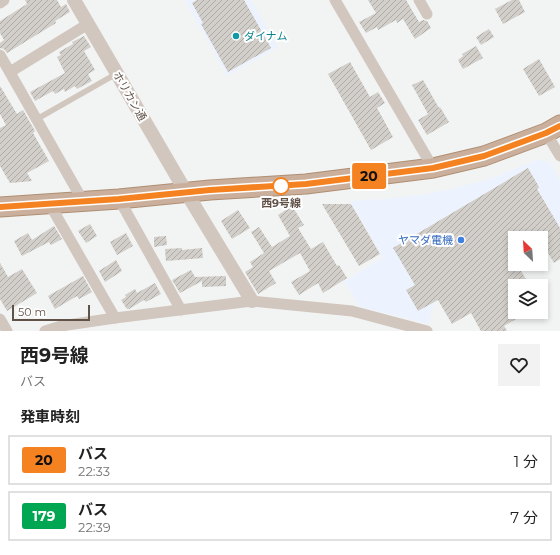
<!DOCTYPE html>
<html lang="ja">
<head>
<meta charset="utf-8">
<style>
  :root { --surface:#fff; --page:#f2f2f2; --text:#222; --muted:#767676; --line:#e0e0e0 }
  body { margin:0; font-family:Montserrat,"Noto Sans JP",sans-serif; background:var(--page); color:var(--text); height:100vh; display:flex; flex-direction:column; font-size:15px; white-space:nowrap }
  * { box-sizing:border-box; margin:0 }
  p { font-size:13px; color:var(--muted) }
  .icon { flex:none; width:22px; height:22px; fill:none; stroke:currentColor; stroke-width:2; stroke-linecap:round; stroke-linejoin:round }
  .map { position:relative; height:331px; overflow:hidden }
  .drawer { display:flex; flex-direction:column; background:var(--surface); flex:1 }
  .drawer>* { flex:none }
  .badge { padding:0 8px; border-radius:3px; font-size:14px; line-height:26px }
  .needle { width:26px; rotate:335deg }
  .fabs { position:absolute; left:508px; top:231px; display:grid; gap:8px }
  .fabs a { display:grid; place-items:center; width:40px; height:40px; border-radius:0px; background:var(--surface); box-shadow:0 2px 6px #0003; font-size:20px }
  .scale { position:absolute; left:12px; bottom:10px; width:78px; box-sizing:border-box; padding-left:4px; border:2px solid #615248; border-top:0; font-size:11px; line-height:14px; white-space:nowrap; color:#615248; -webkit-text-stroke:3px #fff; paint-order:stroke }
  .map>.badge { position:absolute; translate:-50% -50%; box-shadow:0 0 0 2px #fff }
  h2 { padding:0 20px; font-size:15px; line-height:36px }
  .round { display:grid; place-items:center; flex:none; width:42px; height:42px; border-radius:0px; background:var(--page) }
  .summary { display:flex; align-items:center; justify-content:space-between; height:68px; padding:0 20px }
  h1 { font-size:19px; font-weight:700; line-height:30px }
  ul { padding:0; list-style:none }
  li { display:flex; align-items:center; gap:12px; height:50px; margin:0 8px 6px; padding:0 12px; border:2px solid var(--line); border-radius:0px }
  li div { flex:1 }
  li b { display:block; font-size:15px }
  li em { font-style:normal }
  li .badge { min-width:44px; font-weight:700; text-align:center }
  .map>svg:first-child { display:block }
  .commercial { fill:#edf3fe }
  .building { fill:url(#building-hatch) }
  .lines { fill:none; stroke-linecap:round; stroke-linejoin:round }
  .trunk-casing { stroke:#af8e72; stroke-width:21 }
  .service { stroke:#d2c7bf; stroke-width:5.5 }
  .minor { stroke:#d2c7bf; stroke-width:11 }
  .tertiary { stroke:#d2c7bf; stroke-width:14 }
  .trunk { stroke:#cab09c; stroke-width:19 }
  .line-casing { stroke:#fff; stroke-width:9 }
  .line { stroke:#f58220; stroke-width:6 }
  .culture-dot { fill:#0f9aa8; stroke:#fff; stroke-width:1.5 }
  .stop-dot { fill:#fff; stroke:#f58220; stroke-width:2 }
  .shop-dot { fill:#3f7fe0; stroke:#fff; stroke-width:1.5 }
  .labels { text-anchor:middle; stroke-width:4; stroke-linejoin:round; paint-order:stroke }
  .culture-label { font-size:11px; fill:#0d838f; stroke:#fff; text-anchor:start }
  .street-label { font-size:11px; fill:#615248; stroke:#fff }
  .stop-label { font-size:11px; font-weight:bold; fill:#615248; stroke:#fff }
  .shop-label { font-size:11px; fill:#366cbe; stroke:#fff; text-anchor:end }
</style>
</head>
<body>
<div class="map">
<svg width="560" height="331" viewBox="0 0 560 331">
  <defs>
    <pattern id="building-hatch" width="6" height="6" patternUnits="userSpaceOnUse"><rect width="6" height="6" fill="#d2cec9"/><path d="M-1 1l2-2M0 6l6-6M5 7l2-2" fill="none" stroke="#aeaaa5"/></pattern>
  </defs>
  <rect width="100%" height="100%" fill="#f2f4f4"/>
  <g class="commercial">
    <polygon points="185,0 251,0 278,47 227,76"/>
    <polygon points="539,159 550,163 560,181 560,232 541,243 541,238 515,238 515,257 434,303 429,324 360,307 344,281 383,258 350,201 385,199 420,195 447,190 493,178"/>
  </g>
  <g class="building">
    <polygon points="25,0 57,0 61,7 66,4 70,12 55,21 56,23 7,53 4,49 0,48 0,43 4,40 0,33 0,21 27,4"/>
    <polygon points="197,0 244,0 271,48 228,72 201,24 203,23 192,3"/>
    <polygon points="368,0 406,0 419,22 423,20 427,21 431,28 415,39 403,19 397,23 396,20 378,30 377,27 366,33 359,22 376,13"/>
    <polygon points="512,0 519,0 525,12 503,24 495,9"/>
    <polygon points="489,29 494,37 481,45 476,37"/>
    <polygon points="84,36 91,47 84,51 95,70 88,74 92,81 77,89 75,86 65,92 64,89 55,94 53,91 35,101 30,92 65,73 57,57 61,55 59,52 73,44 72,42"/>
    <polygon points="476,46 483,58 463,69 458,60 463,56 462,54"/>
    <polygon points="539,59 555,87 539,96 523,69"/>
    <polygon points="350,62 370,97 378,92 385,103 377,108 393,137 371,150 328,74"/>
    <polygon points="423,80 439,108 440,107 449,122 427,135 418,120 428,114 412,85"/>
    <polygon points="0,86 17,114 23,110 35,131 33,133 49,161 27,173 32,181 10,183 0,166 0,128 6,125 0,114"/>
    <polygon points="528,168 539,187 537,189 560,228 560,259 554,263 541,241 541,238 515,238 515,264 517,264 530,286 515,286 515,312 528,312 504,326 507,331 481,331 471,313 452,324 438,300 418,311 406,290 415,285 393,248"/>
    <polygon points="322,204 351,204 380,254 359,266"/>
    <polygon points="292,206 304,225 298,228 311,249 323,242 337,266 339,265 347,278 323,293 318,283 299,295 291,282 310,271 300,253 269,271 276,283 258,294 245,272 253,267 250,262 264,253 251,232 259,227 272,247 290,236 278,215"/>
    <polygon points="238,210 250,228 232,239 221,221"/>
    <polygon points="90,224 97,236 86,243 78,231"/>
    <polygon points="54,226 62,239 51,245 49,242 22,256 14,241 28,233 32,240"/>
    <polygon points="126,233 133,246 117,255 110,242"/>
    <polygon points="166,236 167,245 154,247 154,237"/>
    <polygon points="182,248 182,250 202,248 203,258 166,261 165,249"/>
    <polygon points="116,260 122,271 105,282 99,271"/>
    <polygon points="0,263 8,277 22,269 37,293 7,311 0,299"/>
    <polygon points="191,270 195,277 226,276 226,286 202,287 202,281 180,293 172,280"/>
    <polygon points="83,276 92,292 79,299 77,296 55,309 48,296"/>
    <polygon points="155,283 161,294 146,302 144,300 129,309 127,309 121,300 126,297 125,295 135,289 137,293"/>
  </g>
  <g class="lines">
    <defs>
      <polyline id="trunk" points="0,207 119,199 210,190 306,184 433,168 484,156 546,133 560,125"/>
    </defs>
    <use href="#trunk" class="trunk-casing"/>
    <polyline class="service" points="37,119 116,74"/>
    <g class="minor">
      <polyline points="335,0 433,168"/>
      <polyline points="419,0 427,14"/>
      <polyline points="0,3 4,0"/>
      <polyline points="0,55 83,201"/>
      <polyline points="10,72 88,24"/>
      <polyline points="546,133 560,156"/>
      <polyline points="119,199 181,310"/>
      <polyline points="49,203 115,318"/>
      <polyline points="0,319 7,331"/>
      <polyline points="45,331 61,326 115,318 252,301 352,311 427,331"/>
    </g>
    <polyline class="tertiary" points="74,0 186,192 252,301"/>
    <use href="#trunk" class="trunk"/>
  </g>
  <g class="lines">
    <defs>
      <polyline id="line" points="0,207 119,199 210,190 306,184 433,168 484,156 546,133 560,126"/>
    </defs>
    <use href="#line" class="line-casing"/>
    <use href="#line" class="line"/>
  </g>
  <circle class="culture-dot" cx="236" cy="36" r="4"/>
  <circle class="stop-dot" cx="281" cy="186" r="8"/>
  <circle class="shop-dot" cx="461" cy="240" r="4"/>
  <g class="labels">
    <g class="culture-label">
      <text x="244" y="40">ダイナム</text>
    </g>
    <g class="street-label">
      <text transform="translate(130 96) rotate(60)" y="4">ホリカン通</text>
    </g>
    <g class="stop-label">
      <text x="281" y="207">西9号線</text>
    </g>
    <g class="shop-label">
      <text x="453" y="244">ヤマダ電機</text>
    </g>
  </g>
</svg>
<div class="fabs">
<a><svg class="needle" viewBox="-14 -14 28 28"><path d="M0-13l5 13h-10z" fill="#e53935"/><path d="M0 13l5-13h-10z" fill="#767676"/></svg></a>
<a><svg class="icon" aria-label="layers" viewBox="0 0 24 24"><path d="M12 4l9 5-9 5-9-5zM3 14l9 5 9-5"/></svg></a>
</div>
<div class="scale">50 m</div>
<b class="badge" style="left:369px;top:176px;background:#f58220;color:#111">20</b>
</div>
<section class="drawer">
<div class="summary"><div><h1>西9号線</h1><p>バス</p></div><a class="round"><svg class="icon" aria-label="heart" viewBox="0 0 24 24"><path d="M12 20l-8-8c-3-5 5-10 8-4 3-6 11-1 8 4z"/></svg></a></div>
<h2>発車時刻</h2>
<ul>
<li><span class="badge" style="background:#f58220;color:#111">20</span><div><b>バス</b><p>22:33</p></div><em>1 分</em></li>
<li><span class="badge" style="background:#00a651;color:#fff">179</span><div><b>バス</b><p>22:39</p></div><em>7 分</em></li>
</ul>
</section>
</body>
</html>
